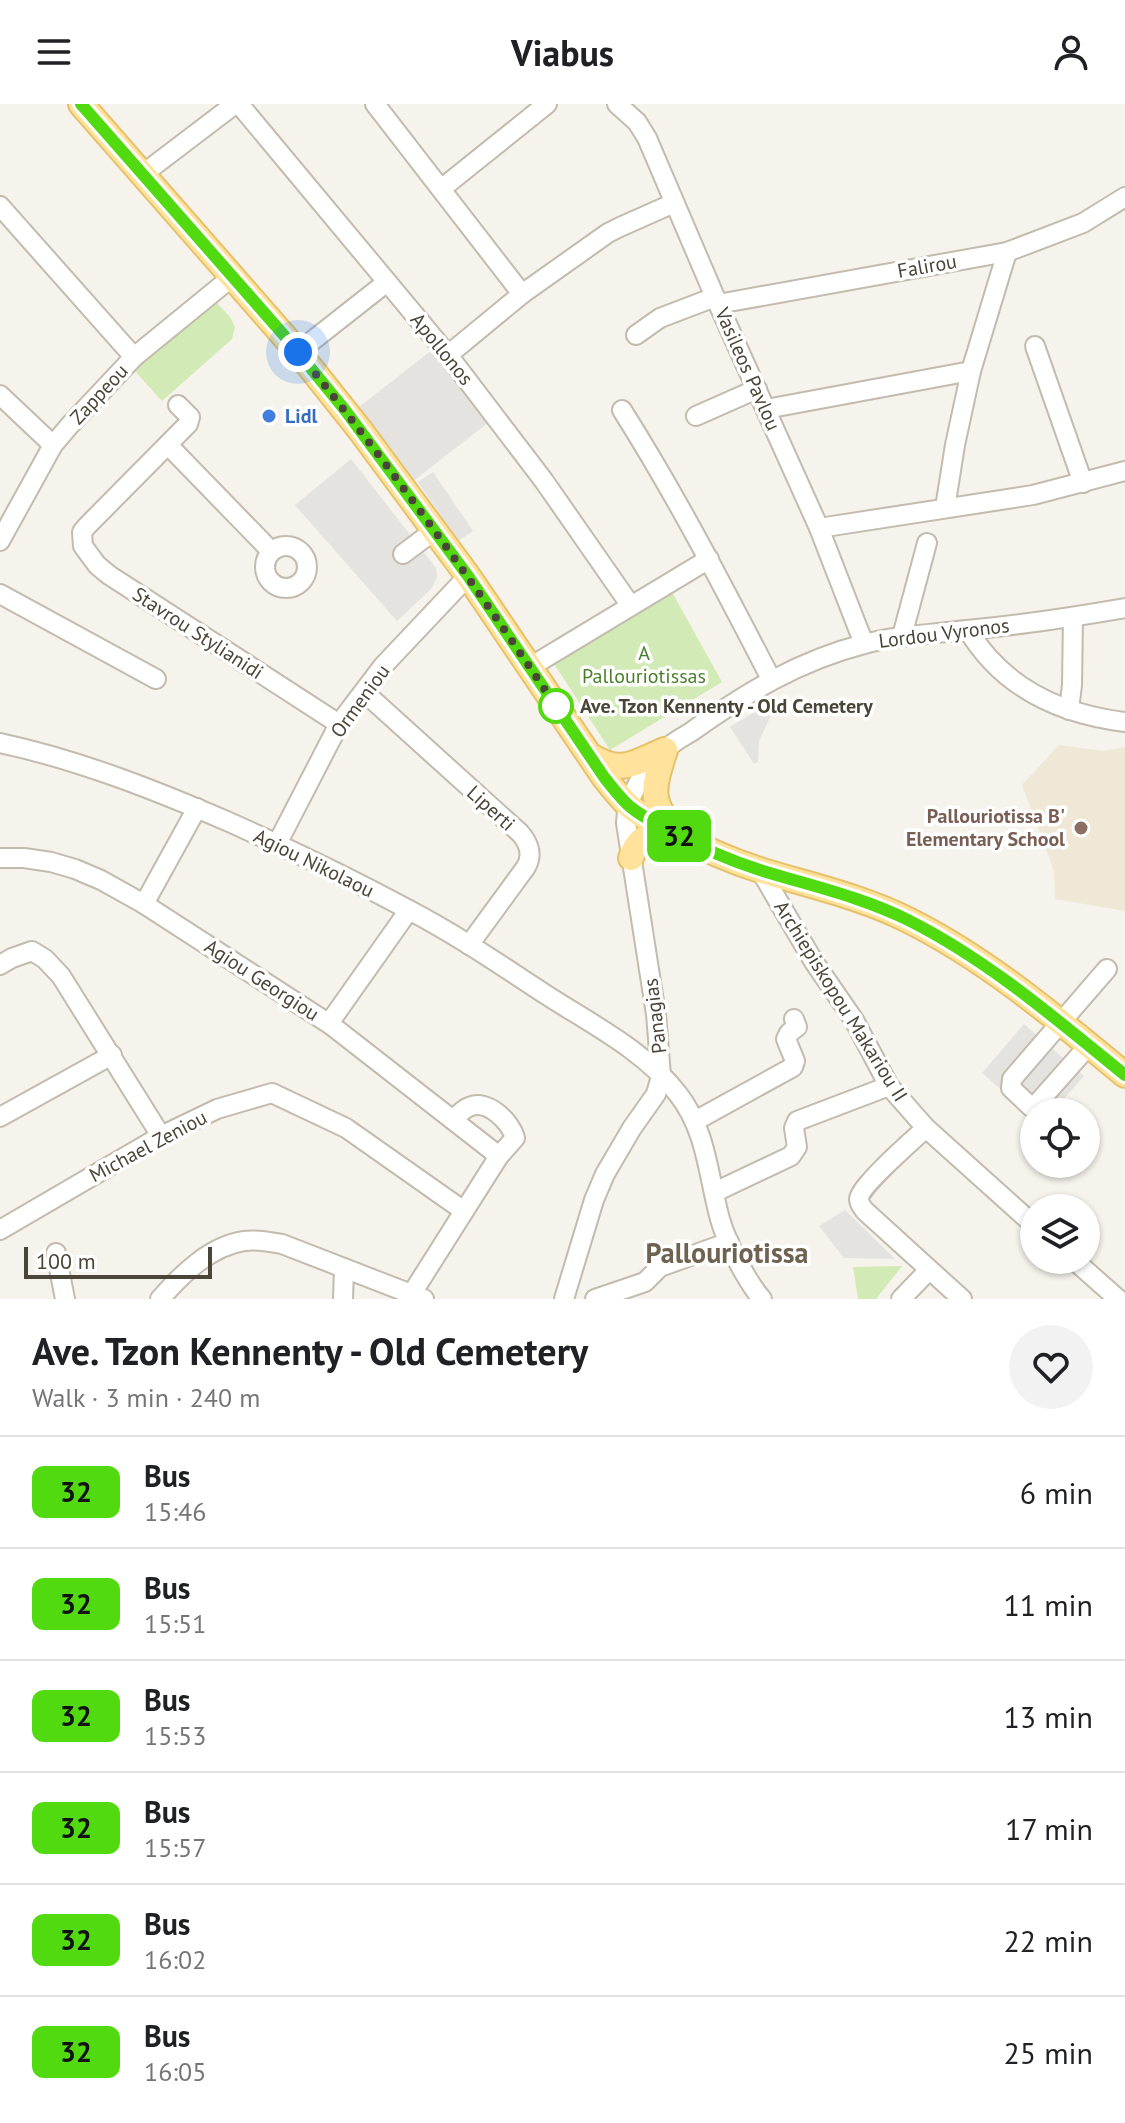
<!DOCTYPE html>
<html lang="en">
<head>
<meta charset="utf-8">
<style>
  :root { --surface:#fff; --page:#f2f2f2; --text:#202124; --muted:#757577; --line:#e0e0e0 }
  body { margin:0; font-family:"PT Sans",sans-serif; background:var(--page); color:var(--text); height:100vh; display:flex; flex-direction:column; font-size:30px; white-space:nowrap }
  * { box-sizing:border-box; margin:0 }
  p { font-size:26px; color:var(--muted) }
  .icon { flex:none; width:44px; height:44px; fill:none; stroke:currentColor; stroke-width:2; stroke-linecap:round; stroke-linejoin:round }
  .map { position:relative; height:1195px; overflow:hidden }
  .panel { display:flex; flex-direction:column; background:var(--surface); flex:1 }
  .panel>* { flex:none }
  .badge { padding:0 16px; border-radius:12px; font-size:28px; line-height:52px }
  .tools { position:absolute; left:1020px; top:994px; display:grid; gap:16px }
  .tools a { display:grid; place-items:center; width:80px; height:80px; border-radius:50%; background:var(--surface); box-shadow:0 2px 6px #0004; font-size:40px }
  .scale { position:absolute; left:24px; bottom:20px; width:188px; box-sizing:border-box; padding-left:8px; border:4px solid #4b4439; border-top:0; font-size:22px; line-height:28px; white-space:nowrap; color:#4b4439; -webkit-text-stroke:6px #fff; paint-order:stroke }
  .you { position:absolute; width:40px; height:40px; margin:-20px; border:6px solid #fff; border-radius:50%; background:#1a73e8; box-shadow:0 0 0 12px #1a73e833 }
  .map>.badge { position:absolute; translate:-50% -50%; box-shadow:0 0 0 4px #fff }
  .round { display:grid; place-items:center; flex:none; width:84px; height:84px; border-radius:42px; background:var(--page) }
  .headline { display:flex; align-items:center; justify-content:space-between; height:136px; padding:0 32px }
  h1 { font-size:38px; font-weight:700; line-height:60px }
  ul { padding:0; list-style:none }
  li { display:flex; align-items:center; gap:24px; height:112px; padding:0 32px; border-top:2px solid var(--line) }
  li div { flex:1 }
  li b { display:block; font-size:30px }
  li em { font-style:normal }
  li .badge { min-width:88px; font-weight:700; text-align:center }
  header { display:flex; justify-content:space-between; align-items:center; height:104px; padding:0 32px; background:var(--surface); font-size:36px; font-weight:700 }
  .map>svg:first-child { display:block }
  .education { fill:#efe8d6 }
  .green { fill:#d2eab5 }
  .parking { fill:#e5e3e0 }
  .lines { fill:none; stroke-linecap:round; stroke-linejoin:round }
  .minor-casing { stroke:#c2bbae; stroke-width:22 }
  .major-casing { stroke:#e6c16a; stroke-width:28 }
  .minor { stroke:#fff; stroke-width:18 }
  .major { stroke:#ffe39c; stroke-width:24 }
  .line-casing { stroke:#fff; stroke-width:18 }
  .line { stroke:#52da10; stroke-width:12 }
  .walk { stroke:#4b4439; stroke-width:8; stroke-dasharray:0 14.4 }
  .shop-dot { fill:#3f7fe0; stroke:#fff; stroke-width:3 }
  .stop-dot { fill:#fff; stroke:#52da10; stroke-width:4 }
  .education-dot { fill:#8d6e63; stroke:#fff; stroke-width:3 }
  .labels { text-anchor:middle; stroke-width:7; stroke-linejoin:round; paint-order:stroke }
  .street-label { font-size:20px; fill:#4b4439; stroke:#fff }
  .shop-label { font-size:20px; font-weight:bold; fill:#366cbe; stroke:#fff; text-anchor:start }
  .park-label { font-size:20px; fill:#4a7f2a; stroke:#fff }
  .stop-label { font-size:20px; font-weight:bold; fill:#4b4439; stroke:#fff; text-anchor:start }
  .education-label { font-size:20px; font-weight:bold; fill:#785e54; stroke:#fff; text-anchor:end }
  .district-label { font-size:28px; font-weight:bold; fill:#6e6250; stroke:#fff }
</style>
</head>
<body>
<header><svg class="icon" aria-label="menu" viewBox="0 0 24 24"><path d="M4 6h16M4 12h16M4 18h16"/></svg>Viabus<svg class="icon" aria-label="person" viewBox="0 0 24 24"><circle cx="12" cy="8" r="4"/><path d="M4 21q1-7 8-7t8 7"/></svg></header>
<div class="map">
<svg width="1125" height="1195" viewBox="0 0 1125 1195">
  <rect width="100%" height="100%" fill="#f6f3ec"/>
  <polygon class="education" points="1059,641 1104,647 1125,643 1125,807 1055,795 1054,767 1022,681"/>
  <g class="green">
    <polygon points="215,197 230,213 235,223 232,235 162,297 131,263"/>
    <polygon points="668,481 722,578 610,646 551,555"/>
    <polygon points="902,1162 876,1195 858,1195 853,1163"/>
  </g>
  <g class="parking">
    <polygon points="432,246 489,318 412,378 355,306"/>
    <polygon points="351,355 436,464 437,473 432,484 397,517 295,401"/>
    <polygon points="433,368 473,427 458,437 418,378"/>
    <polygon points="766,601 771,611 759,637 758,658 754,660 730,623"/>
    <polygon points="1024,920 1084,972 1052,1008 1034,1008 1034,1014 982,969"/>
    <polygon points="845,1106 895,1155 844,1154 819,1122"/>
  </g>
  <g class="lines">
    <defs>
      <g id="minor">
        <polyline points="239,0 448,251 544,377 631,502"/>
        <polyline points="375,0 522,190"/>
        <polyline points="617,0 637,18 647,34 715,193 819,424 864,540"/>
        <polyline points="143,70 235,0"/>
        <polyline points="441,85 547,0"/>
        <polyline points="0,102 134,253"/>
        <polyline points="718,200 1007,148 1083,119 1125,93"/>
        <polyline points="636,231 660,214 715,193"/>
        <polyline points="1035,242 1083,379"/>
        <polyline points="298,248 387,178"/>
        <polyline points="448,251 522,190 608,129 620,123 674,99"/>
        <polyline points="0,291 53,341"/>
        <polyline points="178,301 190,313 188,320 87,422 82,428 83,442 97,461 109,471 339,620"/>
        <polyline points="766,305 971,267"/>
        <path d="M622 306C677 393 724 484 771 575"/>
        <polyline points="696,312 757,285"/>
        <polyline points="168,341 271,447"/>
        <polyline points="945,404 955,341 971,267 1007,148"/>
        <polyline points="819,424 1033,391 1125,367"/>
        <polyline points="0,437 53,341 70,321 134,253 232,173"/>
        <circle cx="286" cy="463" r="21"/>
        <polyline points="403,450 435,426"/>
        <polyline points="0,490 156,575"/>
        <path d="M968 526C1003 584 1059 610 1125 618"/>
        <polyline points="902,532 927,439"/>
        <polyline points="530,563 709,455"/>
        <path d="M364 588 520 729C529 739 533 751 526 763L469 841"/>
        <polyline points="1069,606 1072,581 1073,513"/>
        <path d="M0 639C79 656 155 686 229 718 289 745 350 774 409 806 457 831 502 862 548 892 593 921 645 947 678 990 707 1027 708 1072 720 1115 726 1137 747 1178 762 1195"/>
        <polyline points="277,740 339,620 383,562 468,472"/>
        <polyline points="0,754 24,754 51,758 75,765 101,776 144,800 331,921 499,1052"/>
        <polyline points="760,766 814,858 854,916 889,982 926,1024 1034,1121"/>
        <polyline points="144,800 197,704"/>
        <polyline points="0,861 12,854 32,847 45,855 61,872 161,1032"/>
        <polyline points="331,921 332,915 409,806"/>
        <polyline points="1089,941 1035,1002 1031,1003 1011,984 1012,975 1107,865"/>
        <polyline points="0,1013 112,951"/>
        <polyline points="695,1017 793,963 795,957 786,935 789,929 797,923 794,915"/>
        <path d="M926 1024C914 1035 859 1083 859 1095 859 1100 862 1103 865 1107L962 1195"/>
        <polyline points="715,1088 791,1052 797,1043 794,1024 797,1017 889,982"/>
        <polyline points="0,1126 161,1032 217,1005 272,989 346,1024 464,1107"/>
        <polyline points="56,1149 65,1195"/>
        <polyline points="1074,1156 1118,1195"/>
        <path d="M411 1191 499 1052 515 1034C511 1018 487 994 469 1003 463 1005 457 1012 453 1016"/>
        <path d="M160 1195C181 1171 210 1142 244 1137 257 1135 270 1138 282 1140L424 1195"/>
        <polyline points="343,1195 344,1164"/>
        <path d="M564 1195 594 1096 605 1070 632 1024 656 990 661 972 656 910 626 719C626 692 646 663 665 645 673 639 682 633 691 628 746 589 798 557 864 540 898 531 933 530 967 526 1020 521 1073 513 1125 504"/>
        <polyline points="595,1195 645,1178 660,1163 729,1138"/>
        <polyline points="901,1195 929,1166"/>
      </g>
      <g id="major">
        <path d="M81 0 298 248 360 326 468 472 604 673C611 682 619 692 627 700 639 711 655 719 669 726 699 743 731 757 763 767 812 782 862 793 908 816 988 856 1056 914 1125 971"/>
        <path d="M665 646C653 685 648 695 675 728"/>
        <path d="M591 652C623 671 633 659 665 646"/>
        <path d="M631 754C639 728 654 731 676 732"/>
      </g>
    </defs>
    <use href="#minor" class="minor-casing"/>
    <use href="#major" class="major-casing"/>
    <use href="#minor" class="minor"/>
    <use href="#major" class="major"/>
  </g>
  <g class="lines">
    <defs>
      <path id="line" d="M81 0 282 229 345 306 468 472 604 673C611 682 619 692 627 700 639 711 655 719 669 726 699 743 731 757 763 767 812 782 862 793 908 816 988 856 1056 915 1125 971"/>
    </defs>
    <use href="#line" class="line-casing"/>
    <use href="#line" class="line"/>
    <path class="walk" d="M298 248C391 363 477 483 559 607L556 602"/>
  </g>
  <circle class="shop-dot" cx="269" cy="312" r="8"/>
  <circle class="stop-dot" cx="556" cy="602" r="16"/>
  <circle class="education-dot" cx="1081" cy="724" r="8"/>
  <g class="labels">
    <g class="street-label">
      <text transform="translate(927 162) rotate(-10)" y="7">Falirou</text>
      <text transform="translate(442 245) rotate(51)" y="7">Apollonos</text>
      <text transform="translate(748 265) rotate(66)" y="7">Vasileos Pavlou</text>
      <text transform="translate(99 290) rotate(-47)" y="7">Zappeou</text>
      <text transform="translate(198 529) rotate(33)" y="7">Stavrou Stylianidi</text>
      <text transform="translate(944 529) rotate(-7)" y="7">Lordou Vyronos</text>
      <text transform="translate(360 597) rotate(-54)" y="7">Ormeniou</text>
      <text transform="translate(491 704) rotate(42)" y="7">Liperti</text>
      <text transform="translate(314 759) rotate(26)" y="7">Agiou Nikolaou</text>
      <text transform="translate(262 876) rotate(33)" y="7">Agiou Georgiou</text>
      <text transform="translate(841 897) rotate(58)" y="7">Archiepiskopou Makariou II</text>
      <text transform="translate(655 912) rotate(-97)" y="7">Panagias</text>
      <text transform="translate(148 1042) rotate(-28)" y="7">Michael Zeniou</text>
    </g>
    <g class="shop-label">
      <text x="285" y="319">Lidl</text>
    </g>
    <g class="park-label">
      <text x="644" y="556">A<tspan x="644" dy="23">Pallouriotissas</tspan></text>
    </g>
    <g class="stop-label">
      <text x="580" y="609">Ave. Tzon Kennenty - Old Cemetery</text>
    </g>
    <g class="education-label">
      <text x="1065" y="719">Pallouriotissa B'<tspan x="1065" dy="23">Elementary School</tspan></text>
    </g>
    <g class="district-label">
      <text x="727" y="1159">Pallouriotissa</text>
    </g>
  </g>
</svg>
<div class="tools">
<a><svg class="icon" aria-label="locate" viewBox="0 0 24 24"><circle cx="12" cy="12" r="6"/><path d="M12 2v4M12 18v4M2 12h4M18 12h4"/></svg></a>
<a><svg class="icon" aria-label="layers" viewBox="0 0 24 24"><path d="M12 4l9 5-9 5-9-5zM3 14l9 5 9-5"/></svg></a>
</div>
<div class="scale">100 m</div>
<div class="you" style="left:298px;top:248px"></div>
<b class="badge" style="left:679px;top:732px;background:#52da10;color:#111">32</b>
</div>
<section class="panel">
<div class="headline"><div><h1>Ave. Tzon Kennenty - Old Cemetery</h1><p>Walk · 3 min · 240 m</p></div><a class="round"><svg class="icon" aria-label="heart" viewBox="0 0 24 24"><path d="M12 20l-8-8c-3-5 5-10 8-4 3-6 11-1 8 4z"/></svg></a></div>
<ul>
<li><span class="badge" style="background:#52da10;color:#111">32</span><div><b>Bus</b><p>15:46</p></div><em>6 min</em></li>
<li><span class="badge" style="background:#52da10;color:#111">32</span><div><b>Bus</b><p>15:51</p></div><em>11 min</em></li>
<li><span class="badge" style="background:#52da10;color:#111">32</span><div><b>Bus</b><p>15:53</p></div><em>13 min</em></li>
<li><span class="badge" style="background:#52da10;color:#111">32</span><div><b>Bus</b><p>15:57</p></div><em>17 min</em></li>
<li><span class="badge" style="background:#52da10;color:#111">32</span><div><b>Bus</b><p>16:02</p></div><em>22 min</em></li>
<li><span class="badge" style="background:#52da10;color:#111">32</span><div><b>Bus</b><p>16:05</p></div><em>25 min</em></li>
</ul>
</section>
</body>
</html>
